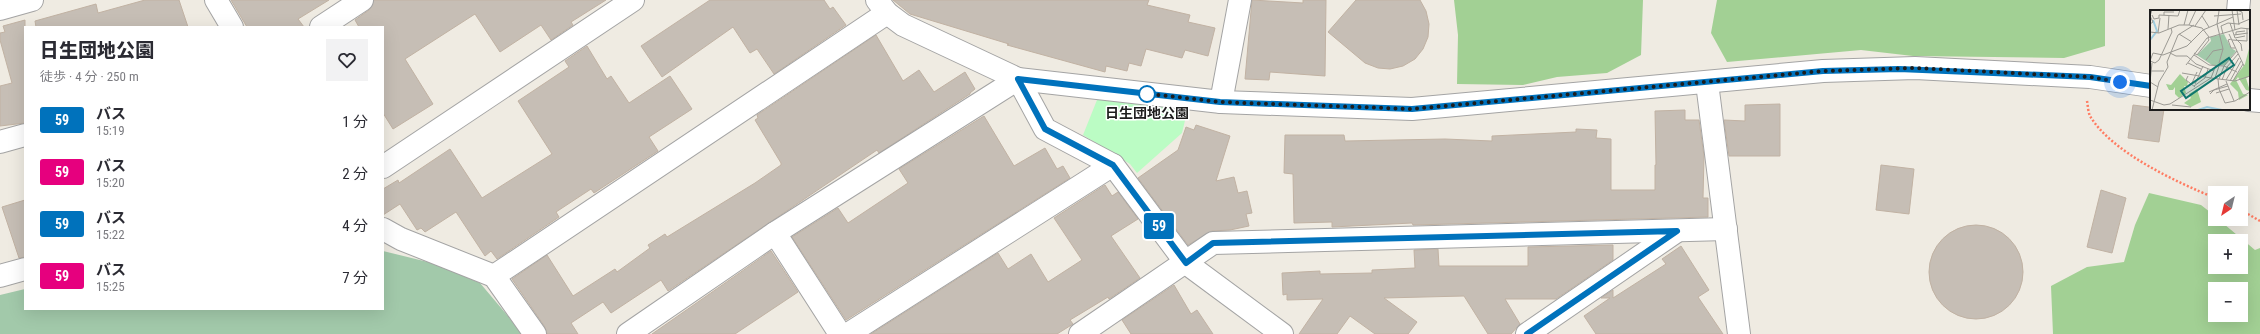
<!DOCTYPE html>
<html lang="ja">
<head>
<meta charset="utf-8">
<style>
  :root { --surface:#fff; --page:#f2f2f3; --text:#2b2b33; --muted:#7c7c81 }
  body { margin:0; font-family:"Roboto Condensed","Noto Sans JP",sans-serif; background:var(--page); color:var(--text); height:100vh; display:flex; flex-direction:column; font-size:15px; white-space:nowrap }
  * { box-sizing:border-box; margin:0 }
  p { font-size:13px; color:var(--muted) }
  .icon { flex:none; width:22px; height:22px; fill:none; stroke:currentColor; stroke-width:2; stroke-linecap:round; stroke-linejoin:round }
  .map { position:relative; flex:1; overflow:hidden }
  .side { position:absolute; left:24px; top:26px; width:360px; height:284px; display:flex; flex-direction:column; background:var(--surface); border-radius:0px; box-shadow:0 4px 16px #0002 }
  .side>* { flex:none }
  .badge { padding:0 8px; border-radius:3px; font-size:14px; line-height:26px }
  .needle { width:26px; rotate:215deg }
  .buttons { position:absolute; left:2208px; top:186px; display:grid; gap:8px }
  .buttons a { display:grid; place-items:center; width:40px; height:40px; border-radius:0px; background:var(--surface); box-shadow:0 4px 16px #0002; font-size:20px }
  .you { position:absolute; width:20px; height:20px; margin:-10px; border:3px solid #fff; border-radius:50%; background:#1a73e8; box-shadow:0 0 0 6px #1a73e833 }
  .map>.badge { position:absolute; translate:-50% -50%; box-shadow:0 0 0 2px #fff }
  .round { display:grid; place-items:center; flex:none; width:42px; height:42px; border-radius:0px; background:var(--page) }
  .summary { display:flex; align-items:center; justify-content:space-between; height:68px; padding:0 16px }
  h1 { font-size:19px; font-weight:800; line-height:30px }
  ul { padding:0; list-style:none }
  li { display:flex; align-items:center; gap:12px; height:52px; padding:0 16px }
  li div { flex:1 }
  li b { display:block; font-size:15px }
  li em { font-style:normal }
  li .badge { min-width:44px; font-weight:700; text-align:center }
  .map>svg:first-child { display:block }
  .forest { fill:#a2d094; fill-rule:evenodd }
  .cemetery { fill:#a2c9aa }
  .park { fill:#bbfcc4 }
  .building { fill:#c6beb5; stroke:#c1b2a3 }
  .lines { fill:none; stroke-linecap:round; stroke-linejoin:round }
  .minor-casing { stroke:#a4a4a4; stroke-width:24 }
  .path { stroke:#ff7c62; stroke-width:2.5; stroke-dasharray:2 2; stroke-linecap:butt }
  .minor { stroke:#fff; stroke-width:22 }
  .line-casing { stroke:#fff; stroke-width:9 }
  .line { stroke:#0072bc; stroke-width:6 }
  .walk { stroke:#1d1d1d; stroke-width:4; stroke-dasharray:0 7.2 }
  .stop-dot { fill:#fff; stroke:#0072bc; stroke-width:2 }
  .labels { text-anchor:middle; stroke-width:3; stroke-linejoin:round; paint-order:stroke }
  .stop-label { font-size:14px; font-weight:bold; fill:#1d1d1d; stroke:#fff }
  .inset-river { fill:none; stroke:#a0cddf; stroke-width:2 }
  .inset-road { fill:none; stroke:#9b9993; stroke-width:1 }
  .view { fill:#0f766e; fill-opacity:0.15; stroke:#0f766e; stroke-width:2 }
  .inset-edge { fill:none; stroke:#1d1d1d; stroke-width:2 }
</style>
</head>
<body>
<div class="map">
<svg width="2260" height="334" viewBox="0 0 2260 334">
  <rect width="100%" height="100%" fill="#efebe2"/>
  <g class="forest">
    <polygon points="1454,0 1643,0 1641,55 1607,73 1557,77 1523,85 1457,84 1458,35"/>
    <polygon points="1717,0 2105,0 2105,46 2064,58 1913,56 1861,50 1727,62 1711,33"/>
    <path d="M2149 193 2201 205 2215 216V219H2218L2255 250 2260 248V334H2053L2051 286 2087 267 2124 262 2135 225ZM2215 241H2241V267H2215ZM2215 289H2241V315H2215Z"/>
  </g>
  <polygon class="cemetery" points="383,251 432,263 480,283 523,334 0,334 0,295 25,289 25,309 383,309"/>
  <polygon class="park" points="1099,95 1187,112 1182,133 1137,173 1130,164 1083,135"/>
  <g class="building">
    <polygon points="145,0 179,0 188,27 36,27 35,21 96,4 98,13"/>
    <polygon points="231,0 329,0 298,19 304,27 247,27"/>
    <polygon points="374,0 606,0 571,22 573,25 551,40 541,25 500,52 475,14 405,59 433,104 393,129 383,113 383,27 359,27 355,20 369,10"/>
    <polygon points="710,0 824,0 830,9 833,7 846,25 774,74 757,49 750,53 733,27 662,77 641,46"/>
    <polygon points="893,0 1149,0 1147,5 1190,15 1188,22 1215,28 1208,56 1185,50 1182,58 1146,49 1141,66 1129,63 1127,71 1106,66 1105,72 1007,45 1009,44 910,14"/>
    <polygon points="1252,0 1303,3 1303,0 1326,0 1325,76 1270,72 1269,80 1245,79"/>
    <polygon points="1356,0 1420,0 1426,11 1429,24 1428,37 1423,49 1415,59 1403,66 1390,69 1378,68 1365,63 1328,32"/>
    <polygon points="25,20 25,123 0,126 0,86 12,83 0,40 0,33 5,32 3,26"/>
    <polygon points="876,35 903,81 919,70 934,92 965,72 975,89 970,93 970,94 879,153 877,150 668,291 661,280 611,313 603,302 571,323 578,334 547,334 545,327 512,279 547,255 573,296 615,269 617,272 650,248 648,245 665,234 667,237 755,183 781,165 781,163 755,120 758,118 757,115"/>
    <polygon points="587,46 607,79 611,76 629,103 670,76 692,109 649,137 658,151 594,193 591,189 556,212 559,217 497,259 491,251 485,256 456,212 425,232 421,228 417,230 400,204 383,215 383,189 398,180 399,183 450,149 482,198 552,154 518,101 569,67 565,61"/>
    <polygon points="1780,104 1780,156 1729,156 1724,120 1745,121 1745,105"/>
    <polygon points="2133,105 2164,109 2159,142 2128,138"/>
    <polygon points="1685,110 1685,120 1699,120 1704,156 1703,198 1708,198 1708,217 1413,225 1412,223 1332,227 1332,222 1294,223 1293,174 1284,173 1285,135 1344,135 1345,141 1445,139 1492,141 1492,136 1576,132 1576,129 1597,130 1596,138 1611,139 1611,190 1655,190 1655,165 1656,165 1655,111"/>
    <polygon points="984,116 1014,166 1045,148 1057,169 1063,166 1070,178 846,320 792,237 838,208 848,223 908,183 899,169"/>
    <polygon points="1196,125 1230,136 1216,181 1234,177 1238,193 1247,191 1252,213 1246,214 1249,226 1230,230 1212,231 1188,245 1138,178 1178,150 1186,127 1194,130"/>
    <polygon points="1881,165 1914,169 1909,214 1876,210"/>
    <polygon points="1105,185 1112,196 1118,192 1138,219 1111,236 1140,278 1109,299 1108,297 1070,320 1073,324 1057,334 871,334 998,253 1008,269 1031,254 1048,282 1082,260 1054,218"/>
    <polygon points="2101,190 2126,198 2112,253 2087,247"/>
    <polygon points="25,200 25,257 19,258 2,207"/>
    <circle cx="1976" cy="272" r="47"/>
    <polygon points="1613,245 1613,260 1556,299 1505,299 1520,324 1511,334 1488,334 1464,296 1384,298 1417,322 1408,334 1375,334 1350,316 1337,334 1299,334 1323,299 1287,300 1287,294 1283,295 1282,273 1320,271 1320,274 1372,273 1372,270 1415,268 1414,250 1438,249 1439,266 1528,266 1528,247"/>
    <polygon points="1681,246 1709,290 1698,297 1723,334 1596,334 1584,316 1610,298 1601,298 1613,290 1613,298 1666,264 1662,259"/>
    <polygon points="771,251 798,292 735,334 652,334"/>
    <polygon points="1174,285 1191,314 1197,310 1213,334 1131,334 1122,320"/>
  </g>
  <g class="lines">
    <defs>
      <g id="minor">
        <polyline points="216,0 232,27"/>
        <polyline points="877,0 887,13 903,25 1018,79 1221,102 1412,109 1823,71 1915,68 2090,77 2151,86"/>
        <polyline points="0,9 32,0"/>
        <polyline points="2238,11 2239,0"/>
        <polyline points="321,27 362,0"/>
        <polyline points="1707,83 1739,334"/>
        <polyline points="2249,100 2260,101"/>
        <polyline points="1221,102 1240,0"/>
        <polyline points="0,142 25,135"/>
        <polyline points="383,167 633,0"/>
        <polyline points="383,229 401,239 494,276 535,334"/>
        <polyline points="775,233 840,334"/>
        <polyline points="0,276 25,269"/>
        <polyline points="494,276 887,13"/>
        <polyline points="628,334 775,233 1018,79 1045,129 1113,165 1186,263 1282,334"/>
        <polyline points="848,334 1113,165"/>
        <polyline points="1080,334 1213,243 1726,229"/>
        <polyline points="1527,334 1677,231"/>
      </g>
    </defs>
    <use href="#minor" class="minor-casing"/>
    <g class="path">
      <path d="M2087 101C2088 106 2088 112 2090 116 2112 153 2177 182 2215 198"/>
      <polyline points="2241,210 2260,221"/>
    </g>
    <use href="#minor" class="minor"/>
  </g>
  <g class="lines">
    <defs>
      <polyline id="line" points="1527,334 1677,231 1213,243 1186,263 1113,165 1045,129 1018,79 1220,102 1412,109 1823,71 1899,69 2090,77 2151,86"/>
    </defs>
    <use href="#line" class="line-casing"/>
    <use href="#line" class="line"/>
    <polyline class="walk" points="1147,94 1142,93 1220,102 1412,109 1823,71 1915,68 2090,77 2120,82"/>
  </g>
  <circle class="stop-dot" cx="1147" cy="94" r="8"/>
  <g class="labels">
    <g class="stop-label">
      <text x="1147" y="118">日生団地公園</text>
    </g>
  </g>
  <g transform="translate(2150 10)">
    <rect width="100" height="100" fill="#efebe2"/>
    <path d="M100 35V66L96 68 100 81 96 80 88 67 86 70 93 84 98 85 89 90 88 82 80 74 95 54ZM30 64 38 72 37 76H34L36 83 29 88 25 84V77L23 80H19L16 74 21 75ZM47 79 51 92 41 97 34 93 41 88 39 84Z" fill="#a2d094"/>
    <path d="M74 24 81 38 86 41 75 55H62L47 45 61 31 60 27Z" fill="#a2c9aa"/>
    <path class="inset-river" d="M0 30 7 21 3 10M48 100 57 97 72 100"/>
    <path class="inset-road" d="M82 0 85 20M87 0 89 15M87 0 92 2 93 10M2 5 4 9 9 8V5L28 6 30 0M14 5V2H24M52 6 59 17M64 6 91 4M80 13 85 28 95 26M0 14 3 12 0 6 2 0M67 14 83 7M34 15 38 0M39 15 46 0M45 16 56 0M18 19 19 5M53 20 67 14M0 22 9 23 29 15H39L52 18 59 27M8 23 10 8M29 24 42 32M73 24 71 16 78 13 88 14 100 9M79 24 94 56M84 25 98 23M86 25V22L95 21M81 29 78 30 81 38H85M86 29 91 34 92 41M82 30 97 31V18M20 43 26 46H37L46 54 64 61M44 43 47 45 59 30 58 28M44 45 59 55 74 56 87 62M56 50 63 41 73 39M0 51 3 43 13 45 37 36 53 20M0 51 5 53 9 50 22 22 21 18M2 53 0 72 8 77M38 53 51 59M69 53 73 39 67 14 69 1M36 55 57 28 91 18 100 19M74 56 87 41M1 61H14M32 63 61 68 66 55M38 66 36 70 45 77M65 68 69 56M68 69 69 79 75 93 85 91 100 82M69 69 74 56M72 70 77 57 88 44M76 70 89 48M76 71 84 91M80 71 91 51M83 71 93 54M42 73 47 62M45 74 53 56M44 76 55 68 58 59M59 82 77 74M66 83 79 79M60 84 64 80 78 76M0 90 14 95 20 94 61 68 85 71 100 66M22 95 41 97M2 100 9 72 18 57 17 52 28 25 44 15"/>
    <path class="view" d="M79 48 84 55 36 88 31 81Z"/>
    <rect width="100" height="100" class="inset-edge"/>
  </g>
</svg>
<div class="buttons">
<a><svg class="needle" viewBox="-14 -14 28 28"><path d="M0-13l5 13h-10z" fill="#e53935"/><path d="M0 13l5-13h-10z" fill="#7c7c81"/></svg></a>
<a>+</a>
<a>−</a>
</div>
<div class="you" style="left:2120px;top:82px"></div>
<b class="badge" style="left:1159px;top:226px;background:#0072bc;color:#fff">59</b>
<section class="side">
<div class="summary"><div><h1>日生団地公園</h1><p>徒歩 · 4 分 · 250 m</p></div><a class="round"><svg class="icon" aria-label="heart" viewBox="0 0 24 24"><path d="M12 20l-8-8c-3-5 5-10 8-4 3-6 11-1 8 4z"/></svg></a></div>
<ul>
<li><span class="badge" style="background:#0072bc;color:#fff">59</span><div><b>バス</b><p>15:19</p></div><em>1 分</em></li>
<li><span class="badge" style="background:#e6007e;color:#fff">59</span><div><b>バス</b><p>15:20</p></div><em>2 分</em></li>
<li><span class="badge" style="background:#0072bc;color:#fff">59</span><div><b>バス</b><p>15:22</p></div><em>4 分</em></li>
<li><span class="badge" style="background:#e6007e;color:#fff">59</span><div><b>バス</b><p>15:25</p></div><em>7 分</em></li>
</ul>
</section>
</div>
</body>
</html>
